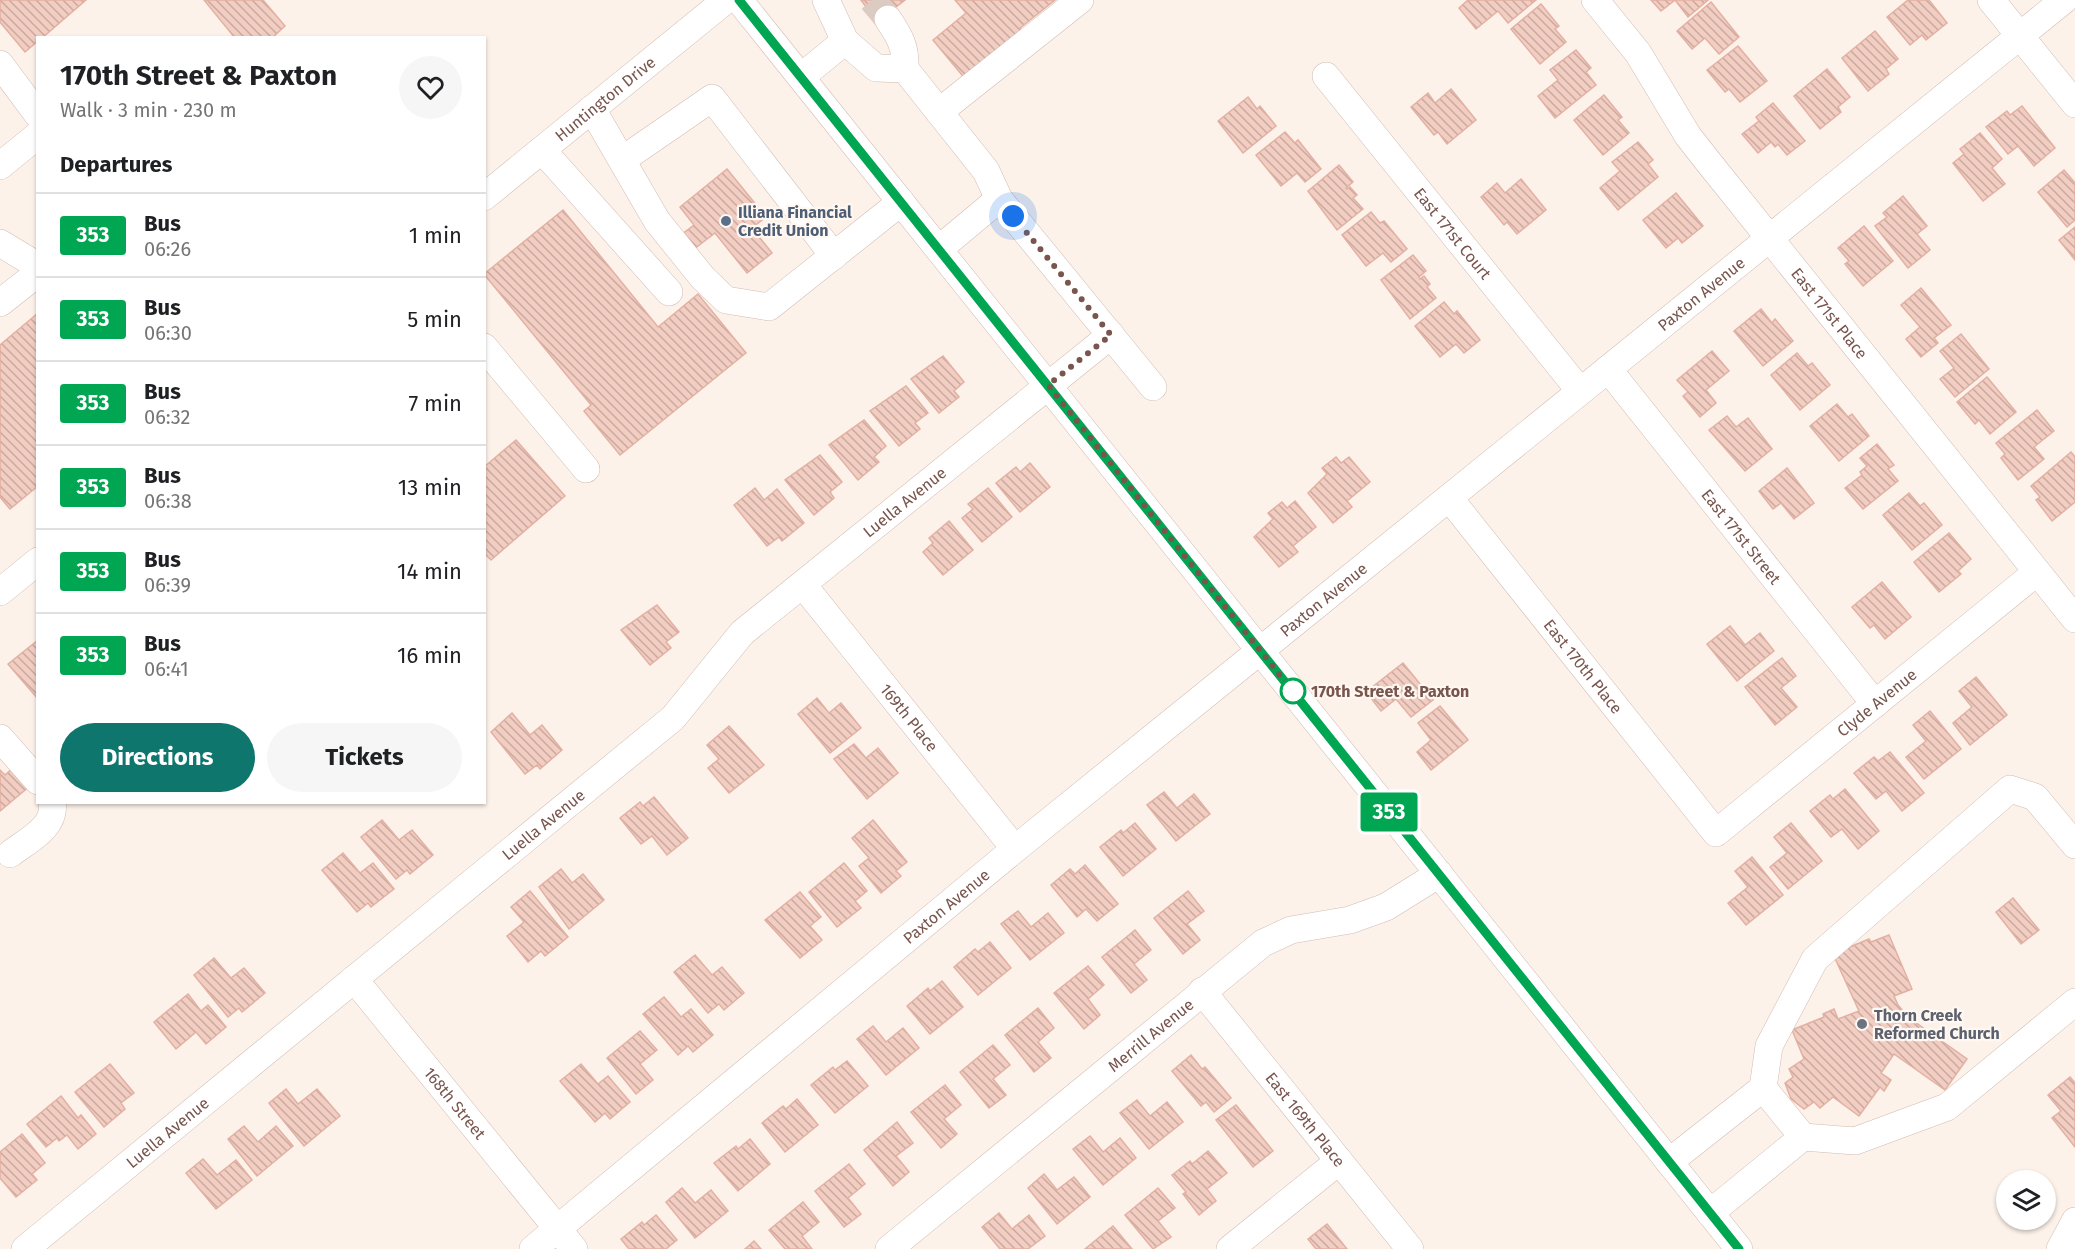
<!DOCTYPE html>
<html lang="en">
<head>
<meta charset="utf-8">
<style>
  :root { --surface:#fff; --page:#f6f6f6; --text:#202124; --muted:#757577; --line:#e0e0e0; --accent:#0f766e }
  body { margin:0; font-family:"Fira Sans",sans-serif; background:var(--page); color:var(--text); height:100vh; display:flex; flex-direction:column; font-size:22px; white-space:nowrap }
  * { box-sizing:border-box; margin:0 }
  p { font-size:20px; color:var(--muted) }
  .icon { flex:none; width:33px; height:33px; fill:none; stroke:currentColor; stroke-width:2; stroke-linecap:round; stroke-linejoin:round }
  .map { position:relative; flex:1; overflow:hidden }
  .side { position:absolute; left:36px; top:36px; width:450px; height:768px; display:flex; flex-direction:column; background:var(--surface); border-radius:0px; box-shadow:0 2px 4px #0004 }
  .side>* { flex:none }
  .badge { padding:0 12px; border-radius:4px; font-size:21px; line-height:39px }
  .controls { position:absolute; left:1996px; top:1170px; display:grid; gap:12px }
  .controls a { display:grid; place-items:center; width:60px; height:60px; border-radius:50%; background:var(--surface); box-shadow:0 2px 4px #0004; font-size:30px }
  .you { position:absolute; width:30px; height:30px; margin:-15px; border:4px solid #fff; border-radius:50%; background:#1a73e8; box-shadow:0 0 0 9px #1a73e833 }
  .map>.badge { position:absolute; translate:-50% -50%; box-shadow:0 0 0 3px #fff }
  h2 { padding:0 24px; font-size:22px; line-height:54px }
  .round { display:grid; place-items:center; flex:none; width:63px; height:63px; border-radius:32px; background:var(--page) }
  .summary { display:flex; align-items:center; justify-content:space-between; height:102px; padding:0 24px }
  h1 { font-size:28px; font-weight:700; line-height:45px }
  .cta { display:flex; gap:12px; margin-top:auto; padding:12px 24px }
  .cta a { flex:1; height:69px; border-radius:36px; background:var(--accent); color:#fff; font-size:24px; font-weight:700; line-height:69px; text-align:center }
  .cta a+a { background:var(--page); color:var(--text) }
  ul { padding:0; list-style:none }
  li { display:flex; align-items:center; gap:18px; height:84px; padding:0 24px; border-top:2px solid var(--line) }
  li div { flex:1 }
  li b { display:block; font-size:22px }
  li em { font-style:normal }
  li .badge { min-width:66px; font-weight:700; text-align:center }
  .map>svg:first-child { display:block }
  .building { fill:url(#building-back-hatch); stroke:#e4b0a2; stroke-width:1.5 }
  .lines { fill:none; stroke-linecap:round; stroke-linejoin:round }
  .minor-tunnel { stroke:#dbcbc3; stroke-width:27; stroke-dasharray:27 14; stroke-linecap:butt }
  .minor-casing { stroke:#d2bbb2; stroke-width:28 }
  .minor { stroke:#fff; stroke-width:27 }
  .line-casing { stroke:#fff; stroke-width:14 }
  .line { stroke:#00a651; stroke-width:9 }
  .walk { stroke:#78554d; stroke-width:6; stroke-dasharray:0 10.8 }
  .service-dot { fill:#5c6f8a; stroke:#fff7f1; stroke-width:2 }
  .stop-dot { fill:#fff; stroke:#00a651; stroke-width:3 }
  .worship-dot { fill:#6b7280; stroke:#fff7f1; stroke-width:2 }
  .labels { text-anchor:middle; stroke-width:4.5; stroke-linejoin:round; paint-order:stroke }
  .street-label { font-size:16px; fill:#78554d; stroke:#fff7f1 }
  .service-label { font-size:16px; font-weight:bold; fill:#4e5e75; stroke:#fff7f1; text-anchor:start }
  .stop-label { font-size:16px; font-weight:bold; fill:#78554d; stroke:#fff7f1; text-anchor:start }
  .worship-label { font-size:16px; font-weight:bold; fill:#5b616d; stroke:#fff7f1; text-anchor:start }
</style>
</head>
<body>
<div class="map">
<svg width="2075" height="1249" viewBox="0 0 2075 1249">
  <defs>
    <pattern id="building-back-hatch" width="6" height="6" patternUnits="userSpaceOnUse" patternTransform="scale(1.5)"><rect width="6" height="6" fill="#f2cdc2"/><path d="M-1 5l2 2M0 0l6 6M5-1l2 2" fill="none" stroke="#c9a9a0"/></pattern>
  </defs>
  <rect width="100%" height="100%" fill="#fcf2ea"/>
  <g class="building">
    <polygon points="0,0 86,0 42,38 38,38 38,41 25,52 0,22"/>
    <polygon points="204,0 263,0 285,26 272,38 235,38"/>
    <polygon points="861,0 905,0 877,22"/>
    <polygon points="955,0 1055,0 1020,28 1024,33 966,80 933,40 966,13"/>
    <polygon points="1468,0 1536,0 1508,23 1498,11 1476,29 1459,8"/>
    <polygon points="1651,0 1675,0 1661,11"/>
    <polygon points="1675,0 1708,0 1688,17"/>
    <polygon points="1908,0 1929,0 1947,23 1926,40 1922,35 1910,45 1887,17"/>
    <polygon points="1711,2 1739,37 1719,54 1705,38 1692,49 1677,31"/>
    <polygon points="1541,4 1559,26 1555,29 1566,42 1540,64 1511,29"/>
    <polygon points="1875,31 1898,59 1886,69 1889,74 1868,91 1842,58"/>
    <polygon points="1738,46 1767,81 1740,102 1729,89 1725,92 1707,70"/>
    <polygon points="1576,50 1591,68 1586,72 1596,85 1555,118 1538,96 1558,80 1550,70"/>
    <polygon points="1827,69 1850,97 1838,107 1841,112 1820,129 1794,96"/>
    <polygon points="1451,89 1476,120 1447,144 1438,132 1434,135 1411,107 1428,93 1435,103"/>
    <polygon points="1604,95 1622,117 1618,120 1629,133 1603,155 1574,120"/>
    <polygon points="1248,97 1257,109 1260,106 1276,126 1243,153 1218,121"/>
    <polygon points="1773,103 1805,141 1787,155 1778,144 1775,147 1771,142 1758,153 1742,134 1759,121 1756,117"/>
    <polygon points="2022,106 2055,148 2034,166 2018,146 2008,154 1986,127 2007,111 2010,115"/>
    <polygon points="1285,132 1295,143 1298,140 1321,169 1305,182 1297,173 1281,186 1256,155"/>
    <polygon points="1980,133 2002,159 1992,168 2005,184 1983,201 1953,163 1964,154 1960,149"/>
    <polygon points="1638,142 1653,160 1648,164 1658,177 1618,210 1600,188 1620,171 1612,162"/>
    <polygon points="1339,165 1353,182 1346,188 1347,189 1350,187 1357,195 1353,198 1363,209 1337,230 1308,191"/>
    <polygon points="727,169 766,217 752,228 772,253 747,273 715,233 689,253 677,238 694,225 680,207"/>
    <polygon points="2064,170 2075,183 2075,220 2067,227 2038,192"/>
    <polygon points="1521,179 1546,210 1517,234 1507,222 1504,225 1481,197 1497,183 1505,193"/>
    <polygon points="1676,193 1703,226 1682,243 1678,238 1666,248 1643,220"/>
    <polygon points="1903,196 1927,226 1917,234 1930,250 1908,268 1875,226 1887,217 1883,213"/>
    <polygon points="563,210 658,327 698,294 746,353 620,455 584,411 591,405 484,274"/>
    <polygon points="1371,212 1380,223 1384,221 1407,249 1391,262 1383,253 1366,266 1342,235"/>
    <polygon points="1864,226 1893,261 1863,286 1845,264 1849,261 1838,248"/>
    <polygon points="2075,227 2075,260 2059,240"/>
    <polygon points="1413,255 1426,271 1419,277 1420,279 1424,276 1430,284 1427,287 1436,298 1410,319 1381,280"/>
    <polygon points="1921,288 1951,325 1934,338 1938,343 1921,357 1906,339 1920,327 1901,305"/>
    <polygon points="1444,302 1454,314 1457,311 1480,340 1464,353 1456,344 1440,357 1415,326"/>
    <polygon points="1761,309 1772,323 1775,319 1793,341 1763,366 1734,331"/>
    <polygon points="38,313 38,486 10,509 0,497 0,345"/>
    <polygon points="1961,334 1989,369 1955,397 1940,379 1954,368 1940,351"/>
    <polygon points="1712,351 1729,371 1706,390 1716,403 1700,417 1683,396 1688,392 1677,380"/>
    <polygon points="1797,353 1808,366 1812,363 1830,385 1800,410 1771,375"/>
    <polygon points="943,356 964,382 954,391 959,397 939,413 911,379"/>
    <polygon points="1987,377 2016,412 1990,434 1979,420 1975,424 1957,402"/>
    <polygon points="906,386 928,413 915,423 920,429 899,446 870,411"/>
    <polygon points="1837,404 1848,417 1852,414 1869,436 1839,461 1810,426"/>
    <polygon points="2037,410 2054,431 2034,447 2044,459 2018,480 2001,458 2005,454 1996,443"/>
    <polygon points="1727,416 1736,427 1748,418 1772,449 1745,471 1709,430"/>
    <polygon points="864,420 886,446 874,457 879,462 858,480 829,445"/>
    <polygon points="516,440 565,496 491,560 484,553 484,467"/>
    <polygon points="1877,444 1894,465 1888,469 1898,481 1863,509 1845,488 1862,475 1860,472 1867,466 1860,458"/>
    <polygon points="2071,452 2075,457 2075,502 2052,521 2036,500 2040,497 2031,486"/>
    <polygon points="820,455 842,482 830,492 834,498 814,515 785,480"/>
    <polygon points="1336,457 1341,463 1349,457 1370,482 1347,501 1352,507 1333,523 1308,493 1327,474 1322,468"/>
    <polygon points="1030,463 1050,487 1020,512 996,483 1016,467 1020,472"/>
    <polygon points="1787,468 1814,503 1794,519 1781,503 1773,509 1759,491"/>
    <polygon points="755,488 764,500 777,489 804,523 782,541 779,537 767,546 734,505"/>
    <polygon points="988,488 1012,517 982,542 962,518 973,509 968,504"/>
    <polygon points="1909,493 1920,506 1924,503 1942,525 1912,550 1883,515"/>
    <polygon points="1295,501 1316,527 1293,546 1298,552 1279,567 1254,537 1273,519 1268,513 1282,502 1287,508"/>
    <polygon points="949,521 973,550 943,575 923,552 933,543 929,538"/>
    <polygon points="1949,533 1971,559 1958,571 1961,574 1939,592 1914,562"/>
    <polygon points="1882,582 1911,617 1885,639 1874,625 1870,628 1852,607"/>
    <polygon points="657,605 679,632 666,642 671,648 650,665 621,630"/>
    <polygon points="1730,626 1745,645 1760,633 1774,651 1737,681 1707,644"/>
    <polygon points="38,640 38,699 8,664"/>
    <polygon points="1782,658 1796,676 1781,688 1797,707 1775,725 1745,687"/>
    <polygon points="1403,663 1433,700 1411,717 1396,699 1381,711 1366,692"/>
    <polygon points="1976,677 2007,715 1970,745 1953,723 1972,707 1959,691"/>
    <polygon points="817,698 829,713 841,703 861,728 830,753 798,714"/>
    <polygon points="1440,706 1468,740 1431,770 1417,752 1431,740 1418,723"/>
    <polygon points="1930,711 1961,749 1924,779 1906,757 1926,741 1913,725"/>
    <polygon points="512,713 530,735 542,725 562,750 540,769 537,765 525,774 491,732"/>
    <polygon points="729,726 764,765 729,793 708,768 719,759 707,745"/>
    <polygon points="854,744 866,758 878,748 898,773 867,799 834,759"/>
    <polygon points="1890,752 1924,793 1902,811 1886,791 1876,799 1854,773 1874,757 1878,761"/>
    <polygon points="14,767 30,786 0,811 0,770 5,775"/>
    <polygon points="1845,789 1879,831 1858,849 1842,829 1831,837 1810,811 1830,795 1833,799"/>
    <polygon points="1164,792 1177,808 1194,794 1210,814 1176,841 1147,805"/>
    <polygon points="654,797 688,838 667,855 652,836 641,844 620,818 640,802 643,806"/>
    <polygon points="382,820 399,840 412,830 433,855 410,874 407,870 396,879 361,837"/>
    <polygon points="873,820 907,862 896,871 901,876 881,893 859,866 869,858 852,838"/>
    <polygon points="1135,823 1156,849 1123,876 1100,847 1121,830 1123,833"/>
    <polygon points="1791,823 1822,861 1788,889 1770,867 1787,853 1774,837"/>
    <polygon points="343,853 360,873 373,863 394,889 371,907 368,903 357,912 322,870"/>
    <polygon points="1752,857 1783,895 1746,925 1728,903 1748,887 1735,871"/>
    <polygon points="844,863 867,891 855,901 861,908 837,927 809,892"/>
    <polygon points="1085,865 1118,904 1097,921 1086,909 1077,917 1051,885 1070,869 1075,874"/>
    <polygon points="561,869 572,883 583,874 604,900 569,929 539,887"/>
    <polygon points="530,891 568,937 545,956 541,951 528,962 507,936 524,922 511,907"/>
    <polygon points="1188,891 1204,911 1187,924 1200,940 1183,954 1154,918"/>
    <polygon points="800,892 821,917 810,926 822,940 800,958 765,920"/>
    <polygon points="2013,898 2039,930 2021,944 1996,912"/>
    <polygon points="1018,911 1031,927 1048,913 1064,933 1030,960 1001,924"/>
    <polygon points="1135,930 1151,950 1134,964 1147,980 1131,993 1102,957"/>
    <polygon points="1889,935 1912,989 1894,996 1898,1005 1908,1017 1967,1059 1945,1090 1894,1054 1881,1073 1891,1080 1884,1091 1880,1087 1859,1116 1833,1097 1820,1108 1814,1102 1804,1109 1791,1099 1785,1083 1793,1077 1789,1069 1804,1059 1792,1030 1824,1017 1823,1014 1834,1009 1838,1019 1859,1011 1833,954 1869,939 1871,942"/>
    <polygon points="990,942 1011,968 978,995 954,967 975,949 978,952"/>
    <polygon points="695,955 712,975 722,967 744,993 724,1010 719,1004 708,1013 674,972"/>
    <polygon points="214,958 231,978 244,968 265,993 242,1012 239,1008 228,1017 194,975"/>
    <polygon points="1088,966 1104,985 1088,999 1100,1015 1084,1029 1054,993"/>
    <polygon points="942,981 963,1007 930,1034 907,1006 928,988 930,991"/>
    <polygon points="188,994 201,1011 208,1005 226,1027 206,1044 196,1032 176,1049 154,1022"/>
    <polygon points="664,997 681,1017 691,1009 713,1035 693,1052 688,1046 678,1055 643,1014"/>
    <polygon points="1038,1008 1054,1028 1038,1042 1051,1058 1034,1072 1005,1035"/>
    <polygon points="873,1026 886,1042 903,1028 919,1048 886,1075 857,1039"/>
    <polygon points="640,1031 657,1050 640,1064 653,1080 636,1094 607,1058"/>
    <polygon points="993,1045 1010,1065 993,1079 1006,1095 989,1108 960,1072"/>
    <polygon points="1191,1055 1202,1069 1205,1067 1231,1098 1214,1112 1206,1102 1201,1106 1172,1071"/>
    <polygon points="847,1061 868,1086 835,1113 811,1085 833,1067 835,1070"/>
    <polygon points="110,1064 134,1093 121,1103 125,1109 104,1127 75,1092"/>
    <polygon points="581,1064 598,1084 608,1076 630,1102 610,1119 605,1113 595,1122 560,1081"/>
    <polygon points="2070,1077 2075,1083 2075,1147 2052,1118 2061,1111 2048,1095"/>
    <polygon points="945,1085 961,1105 944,1119 957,1134 941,1148 911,1112"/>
    <polygon points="286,1089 298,1104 317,1089 340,1116 304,1146 269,1103"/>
    <polygon points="61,1096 78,1118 81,1115 96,1134 78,1149 67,1135 59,1141 57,1138 46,1147 27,1124"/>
    <polygon points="797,1099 818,1125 785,1152 762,1123 783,1106 786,1109"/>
    <polygon points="1137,1100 1150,1116 1167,1102 1183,1122 1149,1149 1120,1113"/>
    <polygon points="1236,1105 1273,1151 1253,1167 1216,1120"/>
    <polygon points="897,1122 913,1143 896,1156 909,1172 893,1186 864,1150"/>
    <polygon points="244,1126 258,1142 276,1126 293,1146 257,1176 228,1139"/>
    <polygon points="22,1134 45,1163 32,1174 37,1180 16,1197 0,1178 0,1152"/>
    <polygon points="1090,1136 1103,1152 1120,1138 1136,1158 1103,1185 1073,1149"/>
    <polygon points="750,1139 770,1164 738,1191 714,1163 736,1146 738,1149"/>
    <polygon points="1208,1151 1227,1173 1207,1189 1216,1201 1199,1215 1183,1194 1186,1192 1172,1175 1190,1161 1192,1164"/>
    <polygon points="203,1159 217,1175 236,1160 252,1180 216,1209 186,1173"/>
    <polygon points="849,1164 865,1184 848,1198 861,1214 844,1227 815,1191"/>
    <polygon points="1044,1174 1057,1190 1074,1177 1090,1197 1057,1224 1028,1188"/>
    <polygon points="682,1188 695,1203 711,1190 728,1211 695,1238 666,1202"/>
    <polygon points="1158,1188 1175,1208 1158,1221 1171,1237 1153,1249 1125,1215"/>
    <polygon points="803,1202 819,1222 802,1236 812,1249 785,1249 769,1230"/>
    <polygon points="999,1213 1012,1229 1029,1215 1045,1236 1028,1249 1000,1249 982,1227"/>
    <polygon points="656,1215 677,1240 666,1249 629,1249 621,1239 642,1222 644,1225"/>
    <polygon points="1327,1224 1347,1249 1316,1249 1308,1239"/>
    <polygon points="1113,1226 1132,1249 1085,1249"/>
    <polygon points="754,1241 761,1249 745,1249"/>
  </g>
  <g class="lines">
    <polyline class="minor-tunnel" points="872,0 888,19"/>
    <defs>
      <g id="minor">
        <polyline points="739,0 1739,1249"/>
        <polyline points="826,0 845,41 876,68 905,69 986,171 999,199 1153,387"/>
        <path id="s1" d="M1595 0 1638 53 1688 136 1706 159 2075 619"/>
        <polyline points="1991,0 2075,104"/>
        <path d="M888 19C900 37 906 47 905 69"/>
        <polyline points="0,64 38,115"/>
        <path id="s2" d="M1326 76 1580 391"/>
        <polyline points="801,77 845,41"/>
        <polyline points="592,109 657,221 703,278 726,300 769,307 901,202"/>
        <polyline points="939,112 1080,0"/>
        <polyline points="542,150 669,292"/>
        <polyline points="622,160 712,98 834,256"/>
        <polyline points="0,166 38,135"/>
        <path id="s3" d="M484 197 726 0"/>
        <polyline points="0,243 38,266"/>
        <polyline points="939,249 999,199"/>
        <polyline points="0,303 38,273"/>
        <polyline points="484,347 586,469"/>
        <path id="s4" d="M1608 369 1875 704"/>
        <path id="s5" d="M1450 499 1716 833 2037 572"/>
        <path id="s6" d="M803 585 1015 849"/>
        <polyline points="0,592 38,561"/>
        <polyline points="0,738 38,781"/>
        <path d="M10 854C27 841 57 827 52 802"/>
        <path id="s7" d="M354 979 574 1249"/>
        <path id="s8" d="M1202 991 1410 1249"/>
        <polyline points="1763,1088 1769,1046 1815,959 2010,789 2035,797 2075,845"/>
        <polyline points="1803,1137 1855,1141 1947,1107 2075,1002"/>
        <polyline points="1669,1162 1763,1088 1803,1137 1710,1213"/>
        <path id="s9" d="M25 1249 673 718 742 633 1111 335"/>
        <path id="s10" d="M533 1249 1015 849 2064 0"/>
        <path id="s11" d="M889 1249 1263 943 1291 930 1350 920 1386 907 1439 874"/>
        <polyline points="1230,1249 1339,1161"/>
        <polyline points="2060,1249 2075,1221"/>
      </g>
    </defs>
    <use href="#minor" class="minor-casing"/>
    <use href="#minor" class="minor"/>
  </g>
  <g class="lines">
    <defs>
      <polyline id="line" points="739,0 1739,1249"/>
    </defs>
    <use href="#line" class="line-casing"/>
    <use href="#line" class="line"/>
    <polyline class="walk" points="1013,216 1111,335 1048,385 1295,694 1293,691"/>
  </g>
  <circle class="service-dot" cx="726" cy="221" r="6"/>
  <circle class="stop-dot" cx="1293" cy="691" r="12"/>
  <circle class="worship-dot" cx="1862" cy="1024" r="6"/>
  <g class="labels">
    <g class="street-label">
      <text dy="6" stroke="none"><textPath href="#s3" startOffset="156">Huntington Drive</textPath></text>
      <text dy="6" stroke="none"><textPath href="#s2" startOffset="202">East 171st Court</textPath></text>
      <text dy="6" stroke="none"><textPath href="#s10" startOffset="1509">Paxton Avenue</textPath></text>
      <text dy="6" stroke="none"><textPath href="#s1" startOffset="392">East 171st Place</textPath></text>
      <text dy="6" stroke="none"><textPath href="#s9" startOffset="1156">Luella Avenue</textPath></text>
      <text dy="6" stroke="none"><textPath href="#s4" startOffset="214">East 171st Street</textPath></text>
      <text dy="6" stroke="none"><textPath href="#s10" startOffset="1023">Paxton Avenue</textPath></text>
      <text dy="6" stroke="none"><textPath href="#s5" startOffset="214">East 170th Place</textPath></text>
      <text dy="6" stroke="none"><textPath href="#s5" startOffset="634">Clyde Avenue</textPath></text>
      <text dy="6" stroke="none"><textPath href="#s6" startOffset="170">169th Place</textPath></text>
      <text dy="6" stroke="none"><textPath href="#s9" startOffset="670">Luella Avenue</textPath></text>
      <text dy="6" stroke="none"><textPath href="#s10" startOffset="537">Paxton Avenue</textPath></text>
      <text dy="6" stroke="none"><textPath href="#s11" startOffset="338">Merrill Avenue</textPath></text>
      <text dy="6" stroke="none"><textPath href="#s7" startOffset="160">168th Street</textPath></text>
      <text dy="6" stroke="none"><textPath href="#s8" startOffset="165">East 169th Place</textPath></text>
      <text dy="6" stroke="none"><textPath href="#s9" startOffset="184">Luella Avenue</textPath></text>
    </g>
    <g class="service-label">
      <text x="738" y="218">Illiana Financial<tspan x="738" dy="18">Credit Union</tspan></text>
    </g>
    <g class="stop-label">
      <text x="1311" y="697">170th Street &amp; Paxton</text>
    </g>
    <g class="worship-label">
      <text x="1874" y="1021">Thorn Creek<tspan x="1874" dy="18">Reformed Church</tspan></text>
    </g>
  </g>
</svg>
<div class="controls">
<a><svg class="icon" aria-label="layers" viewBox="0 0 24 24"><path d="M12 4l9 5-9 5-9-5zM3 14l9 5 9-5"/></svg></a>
</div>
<div class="you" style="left:1013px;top:216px"></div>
<b class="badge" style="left:1389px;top:812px;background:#00a651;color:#fff">353</b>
<section class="side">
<div class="summary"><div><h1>170th Street &amp; Paxton</h1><p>Walk · 3 min · 230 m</p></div><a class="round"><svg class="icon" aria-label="heart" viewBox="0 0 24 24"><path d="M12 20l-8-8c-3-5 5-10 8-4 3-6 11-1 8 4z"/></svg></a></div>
<h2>Departures</h2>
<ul>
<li><span class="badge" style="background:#00a651;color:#fff">353</span><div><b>Bus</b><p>06:26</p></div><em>1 min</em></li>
<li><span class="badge" style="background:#00a651;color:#fff">353</span><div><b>Bus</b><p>06:30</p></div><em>5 min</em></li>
<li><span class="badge" style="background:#00a651;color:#fff">353</span><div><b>Bus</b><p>06:32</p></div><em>7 min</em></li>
<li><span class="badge" style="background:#00a651;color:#fff">353</span><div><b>Bus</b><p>06:38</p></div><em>13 min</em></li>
<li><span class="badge" style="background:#00a651;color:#fff">353</span><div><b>Bus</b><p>06:39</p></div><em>14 min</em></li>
<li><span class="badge" style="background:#00a651;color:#fff">353</span><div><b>Bus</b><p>06:41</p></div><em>16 min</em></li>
</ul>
<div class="cta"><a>Directions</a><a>Tickets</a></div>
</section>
</div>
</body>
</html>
